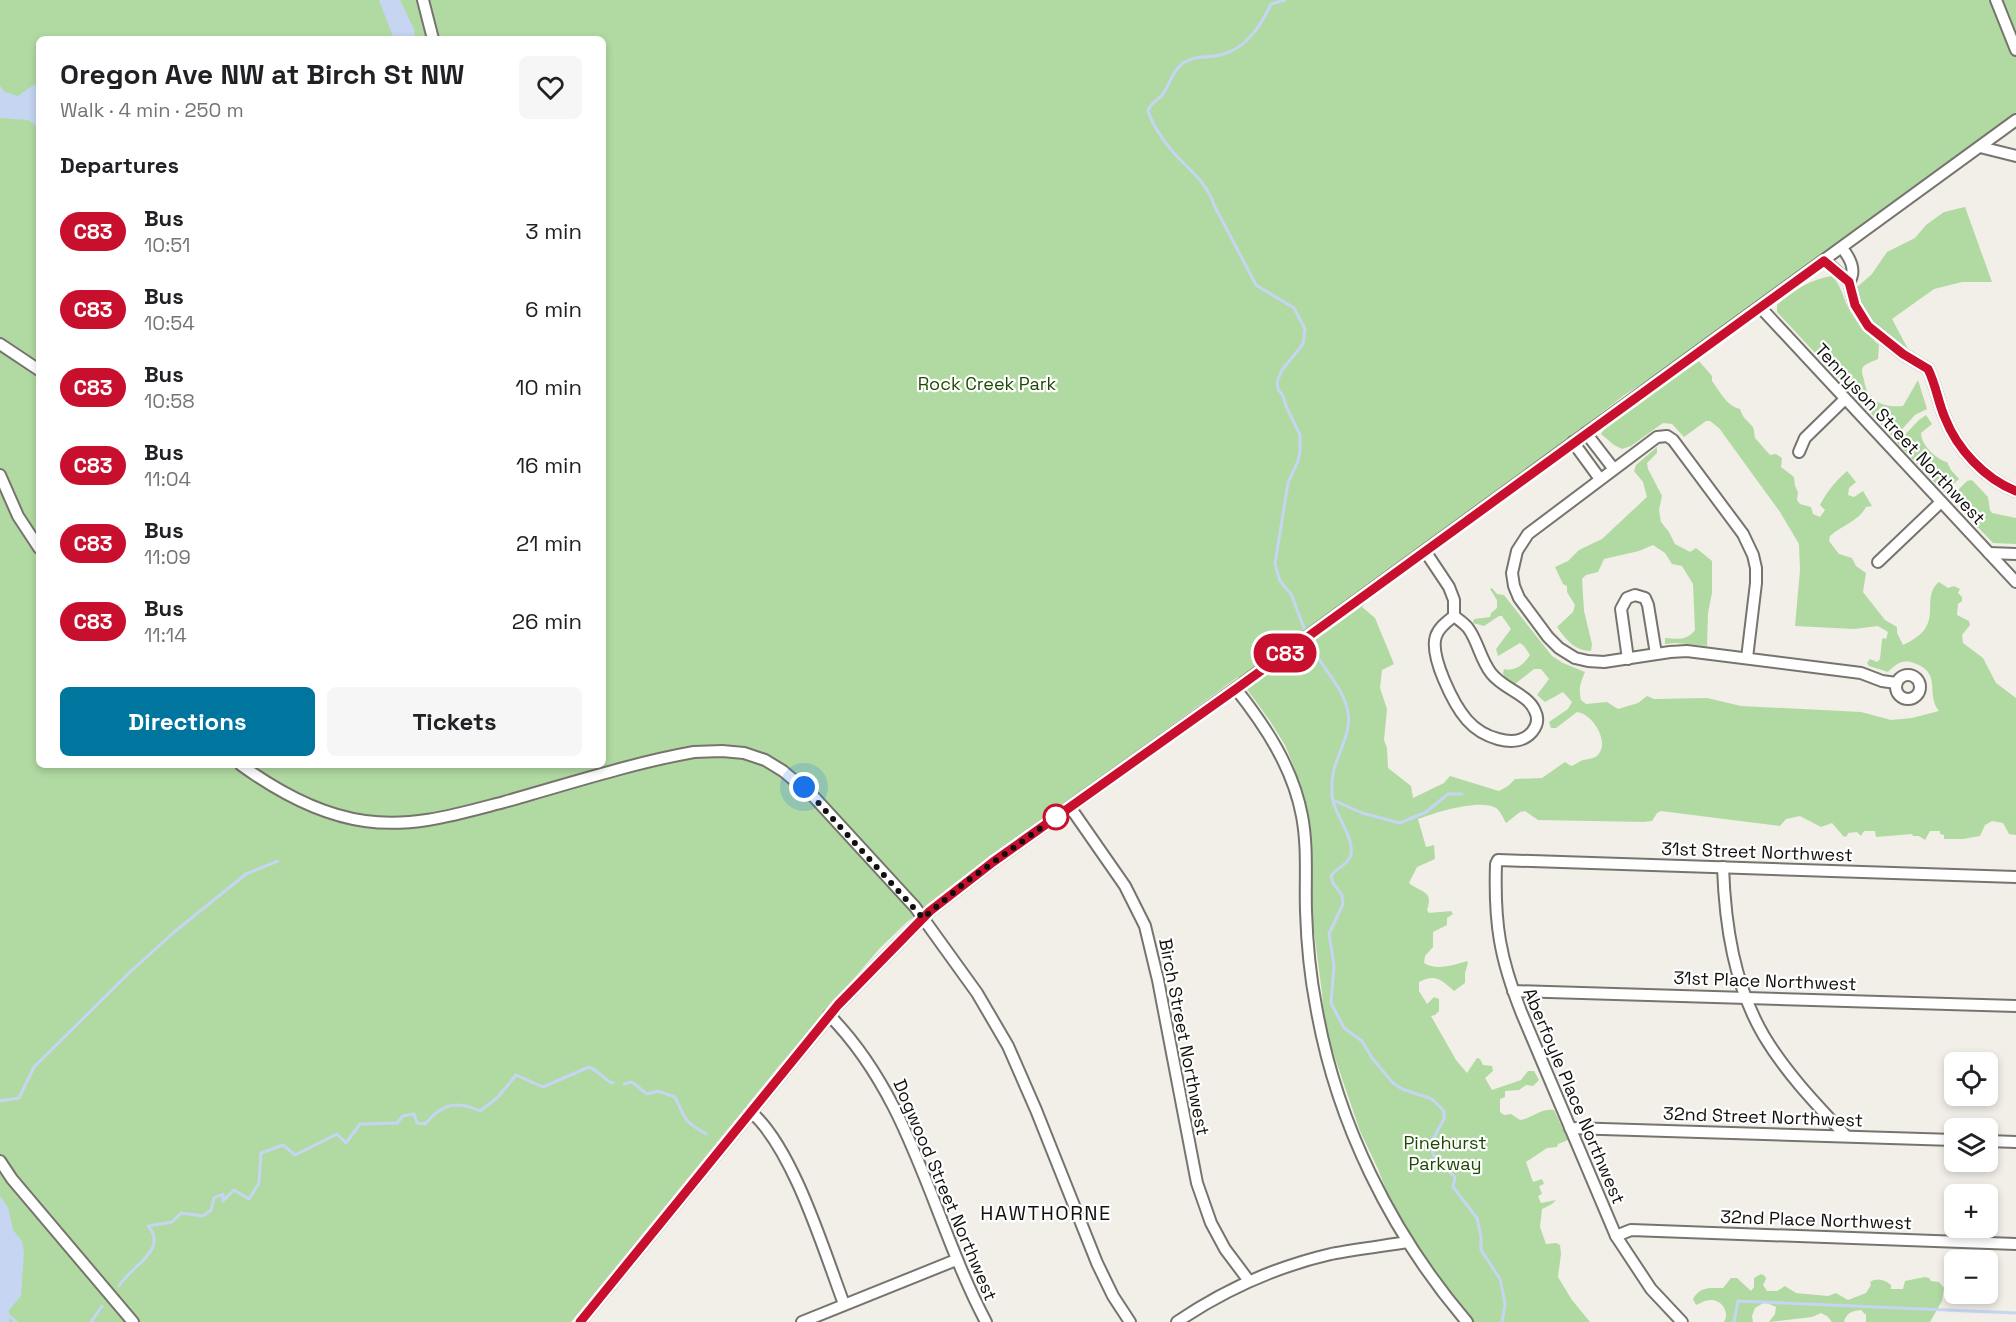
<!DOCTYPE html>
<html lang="en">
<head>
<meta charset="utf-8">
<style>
  :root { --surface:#fff; --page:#f6f6f6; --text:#202124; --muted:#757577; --accent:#00769f }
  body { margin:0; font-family:"Space Grotesk",sans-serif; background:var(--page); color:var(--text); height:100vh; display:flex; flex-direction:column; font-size:22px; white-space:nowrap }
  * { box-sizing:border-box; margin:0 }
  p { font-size:20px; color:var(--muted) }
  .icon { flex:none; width:33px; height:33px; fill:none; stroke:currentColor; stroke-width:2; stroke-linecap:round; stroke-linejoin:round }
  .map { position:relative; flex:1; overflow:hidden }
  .drawer { position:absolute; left:36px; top:36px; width:570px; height:732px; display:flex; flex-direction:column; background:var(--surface); border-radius:9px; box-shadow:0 3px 9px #0003 }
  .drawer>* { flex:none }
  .badge { padding:0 12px; border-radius:20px; font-size:21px; line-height:39px }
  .buttons { position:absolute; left:1944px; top:1052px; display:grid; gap:12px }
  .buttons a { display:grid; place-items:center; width:54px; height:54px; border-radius:9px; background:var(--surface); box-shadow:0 3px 9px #0003; font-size:30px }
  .you { position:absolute; width:30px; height:30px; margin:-15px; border:4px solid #fff; border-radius:50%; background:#1a73e8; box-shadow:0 0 0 9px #1a73e833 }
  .map>.badge { position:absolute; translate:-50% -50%; box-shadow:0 0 0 3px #fff }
  h2 { padding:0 24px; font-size:22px; line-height:54px }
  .round { display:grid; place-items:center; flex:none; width:63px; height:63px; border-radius:9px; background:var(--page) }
  .head { display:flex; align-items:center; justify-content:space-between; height:102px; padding:0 24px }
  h1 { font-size:28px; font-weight:700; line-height:45px }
  .cta { display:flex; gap:12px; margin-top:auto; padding:12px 24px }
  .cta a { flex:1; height:69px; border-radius:9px; background:var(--accent); color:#fff; font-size:24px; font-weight:700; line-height:69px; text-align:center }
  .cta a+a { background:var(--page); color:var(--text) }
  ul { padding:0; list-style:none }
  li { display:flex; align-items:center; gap:18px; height:78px; padding:0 24px }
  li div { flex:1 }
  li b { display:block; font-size:22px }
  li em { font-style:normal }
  li .badge { min-width:66px; font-weight:700; text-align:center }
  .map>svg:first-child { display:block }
  .green { fill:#b1daa2; fill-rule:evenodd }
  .water { fill:#c5d5f2 }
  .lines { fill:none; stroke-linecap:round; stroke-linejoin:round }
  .stream { stroke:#c5d5f2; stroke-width:3 }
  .minor-casing { stroke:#77746e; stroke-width:14 }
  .minor { stroke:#fff; stroke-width:10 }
  .line-casing { stroke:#fff; stroke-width:14 }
  .line { stroke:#c8102e; stroke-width:9 }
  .walk { stroke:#11100e; stroke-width:6; stroke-dasharray:0 10.8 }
  .stop-dot { fill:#fff; stroke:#c8102e; stroke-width:3 }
  .labels { text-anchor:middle; stroke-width:4.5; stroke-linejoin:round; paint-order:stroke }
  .park-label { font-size:18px; fill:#1c4a00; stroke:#fff }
  .street-label { font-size:18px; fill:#11100e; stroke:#fff }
  .neighbourhood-label { font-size:20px; letter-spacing:1.5px; fill:#11100e; stroke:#fff }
</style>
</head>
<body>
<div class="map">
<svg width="2016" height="1322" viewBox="0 0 2016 1322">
  <rect width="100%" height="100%" fill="#f2eee8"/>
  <g class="green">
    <path d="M0 0H2016V116L1697 348 1623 396 1558 447 1440 534 1408 558 1362 607 1375 618 1394 664 1382 670 1380 688 1387 709 1384 740 1387 748 1388 768 1411 786 1413 798 1444 783 1450 776 1499 791 1508 786 1515 779 1542 778 1565 762 1571 766C1576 765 1577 762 1583 760 1587 759 1593 759 1597 756 1611 743 1593 714 1577 712L1556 728H1551L1549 722 1568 709 1572 702 1563 692 1545 702 1537 695 1549 679 1541 669H1534L1515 684 1506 680 1503 673 1504 669C1516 672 1524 664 1530 655L1524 646 1520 643 1498 656 1496 649 1511 629 1502 616H1499L1484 626 1473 623 1474 619 1490 617 1491 613 1497 608V600L1490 589 1492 588 1497 594 1504 595 1552 656 1563 663 1585 672C1581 682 1578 688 1581 700L1586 704 1607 702 1618 709 1638 703 1647 696 1654 699 1707 698 1741 706 1861 712 1891 720 1912 718 1939 711C1925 694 1943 673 1914 663 1902 659 1896 664 1888 672L1869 666 1867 663 1870 659 1877 662 1880 659 1882 640 1883 638 1886 639 1888 632 1878 626 1854 629 1795 626 1800 570 1799 544 1780 512 1719 428 1710 421H1706L1684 437 1672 424 1663 423 1631 446 1622 449 1614 445 1601 434 1606 426 1699 361 1712 376V381C1720 392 1727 406 1740 409 1743 418 1745 418 1751 425 1755 428 1754 434 1755 438L1770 455 1776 454 1782 458 1781 467 1794 477 1795 486 1798 492 1797 500 1800 504 1811 507 1813 514 1820 517 1825 510 1820 505C1827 491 1836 481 1847 471L1856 482 1849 488 1848 495 1854 497 1863 491 1872 506 1866 507C1859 521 1842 525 1830 536L1829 541 1839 554 1852 558 1856 566 1866 573 1863 592 1885 620 1897 627V633L1903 645C1911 641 1922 635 1926 627 1935 613 1924 594 1939 582L1948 588 1954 586 1960 589 1958 593 1962 597V601L1958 604 1957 615 1969 621 1970 625 1962 635 1963 643 1983 658 1996 683 2016 698V835L2009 834 2003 823 1992 821 1985 825 1980 836 1963 839H1944V835L1940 834V831H1930L1925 840 1919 836H1913L1912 834 1876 837 1875 831H1864L1861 836 1857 832 1848 833 1847 836 1844 837 1832 823 1821 827 1800 816 1786 819 1780 826 1661 811 1657 813 1652 821 1644 822 1538 820 1525 811 1520 812 1506 823C1503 818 1501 812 1496 808 1480 798 1434 813 1418 819L1426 847 1434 845 1435 859 1417 867 1409 883C1421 893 1434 890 1427 910L1429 913 1451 911 1453 914 1447 918V925L1433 932V947L1425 956 1424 963C1436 971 1454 965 1467 961L1468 963 1465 973V983L1454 991C1442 981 1436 973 1419 982V991L1427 1004 1434 997 1439 999V1011L1435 1015 1431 1016 1456 1060 1467 1073 1477 1058 1480 1059 1483 1065 1492 1066 1493 1071 1485 1078 1492 1090 1521 1080 1528 1071H1534L1539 1080 1533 1086 1526 1085 1519 1090 1505 1091V1097L1500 1099V1112L1504 1115 1511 1114 1520 1120C1533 1118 1540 1108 1554 1110L1568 1140 1558 1144 1557 1147 1547 1148 1526 1162 1533 1182 1542 1179 1544 1184 1539 1186 1542 1194 1538 1196 1541 1203 1556 1200 1552 1204 1542 1209 1540 1227 1546 1244 1556 1243 1560 1245 1561 1254 1558 1277 1572 1300 1590 1322H1471L1451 1298 1394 1210 1378 1169 1360 1131 1325 1029 1322 993 1309 893 1311 858 1309 817 1294 767 1285 745 1270 721 1238 677 982 863 907 922 880 948 778 1067 571 1322H0ZM39 39H603V765H39Z"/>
    <path d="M1965 207 1992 282H1962L1934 289 1892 319 1909 351C1881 331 1868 323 1855 289L1872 274 1887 252 1915 238 1926 225 1944 212Z"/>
    <path d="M1832 276C1842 286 1843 299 1850 311 1857 324 1868 335 1879 345L1878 359C1874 361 1867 363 1864 366 1860 370 1863 375 1864 380 1867 401 1883 408 1903 406L1918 380 1927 409 1915 415 1894 438 1777 312V305C1792 291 1811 279 1832 276Z"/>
    <path d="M1926 415 1932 424 1921 433C1921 445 1937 460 1947 462L1951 470 1959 479 1944 492 1897 443 1919 420Z"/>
    <path d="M1657 447V453L1647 463 1648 469 1662 496 1659 510 1661 522 1669 532 1675 544 1690 552 1696 548 1712 561V593L1708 613 1707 646 1676 643 1665 644V638C1676 639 1687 641 1695 630L1693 584 1682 566 1672 564 1665 553 1653 545 1639 551 1604 559 1598 572 1586 575 1582 579 1584 611 1592 644 1591 651C1574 651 1566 639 1557 627L1573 612 1575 605 1567 592V586L1563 584 1555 567 1568 561 1579 550 1602 539 1647 497 1643 482 1634 471 1636 465Z"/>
    <polygon points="1972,480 1988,497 1990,510 1992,513 2016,518 2016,544 1993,543 1950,498 1967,481"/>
    <path d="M1761 1274 1765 1276 1766 1279 1763 1285 1767 1291H1777L1785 1286 1796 1293 1828 1296 1836 1293 1848 1300 1866 1293 1871 1285 1870 1282C1877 1277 1885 1280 1891 1285V1289H1903L1905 1281 1925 1277 1929 1278 1931 1281 1939 1282 1944 1288 1942 1301 1930 1322H1866V1315L1861 1310C1852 1311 1846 1313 1844 1322H1832L1827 1316 1821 1313 1812 1317 1769 1322 1775 1314 1776 1307 1765 1302 1755 1308 1752 1316 1753 1322H1724C1730 1312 1722 1300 1711 1300 1705 1300 1701 1303 1696 1305L1693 1299C1700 1286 1710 1288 1723 1288L1731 1278H1737L1751 1291 1754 1287V1278Z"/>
  </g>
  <g class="water">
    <polygon points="379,0 400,0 414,29 415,39 394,39"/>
    <polygon points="39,84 39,128 28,120 0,118 0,86 5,92 18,96 32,86"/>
    <polygon points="0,1196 8,1207 13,1230 22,1241 24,1253 21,1296 9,1310 9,1322 0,1322"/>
  </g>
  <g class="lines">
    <g class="stream">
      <path d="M1285 0 1271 4C1260 27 1246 49 1220 55 1207 58 1195 55 1183 63 1172 71 1170 84 1163 94 1157 101 1150 103 1148 111 1152 124 1164 142 1173 152 1189 170 1207 182 1214 205L1256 285 1294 308 1305 329 1303 344 1282 370 1277 382 1278 389 1283 396 1286 406 1300 435V450L1298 461 1288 483 1275 564 1280 581 1291 594 1306 633"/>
      <path d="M1308 639C1318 665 1342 683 1348 712 1352 733 1337 753 1333 774 1332 782 1331 793 1333 801 1336 816 1357 842 1350 857 1347 865 1335 869 1331 876L1333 883 1342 895 1343 904 1329 934 1334 965 1331 1003 1344 1028 1362 1041 1372 1058 1393 1083 1402 1089 1432 1099 1444 1111V1119L1432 1141 1433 1154 1436 1160 1455 1177 1453 1187 1477 1218 1481 1237V1250L1500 1279 1503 1293 1505 1305 1502 1322"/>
      <polyline points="1333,800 1362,813 1400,823 1426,812 1448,794 1462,794"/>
      <path d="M624 1084 632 1082 647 1094 658 1091 675 1097C686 1120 683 1120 706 1134"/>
      <polyline points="0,1101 19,1098 34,1067 129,973 173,933 246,874 278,861"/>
      <path d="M119 1286C131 1266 169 1250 148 1226L172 1222 181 1213 203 1216 211 1210 214 1198 223 1194V1201L234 1190 249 1199 259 1183 261 1153 283 1145 295 1155 337 1134 346 1143 360 1124 397 1123 403 1116 414 1114 417 1123 425 1124C442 1104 456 1100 480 1111L498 1097 516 1075 543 1087 589 1067C599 1071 604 1080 613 1083"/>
      <polyline points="0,1308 16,1322"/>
      <polyline points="91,1322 102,1306"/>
      <polyline points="1734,1322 1738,1301 2016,1313"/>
    </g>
    <defs>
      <g id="minor">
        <polyline points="423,0 433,39"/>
        <polyline points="1996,0 2016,50"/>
        <polyline points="1980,147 2016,156"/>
        <path d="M1842 248C1850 258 1857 270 1849 282"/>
        <path d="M1825 261 1849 282 1855 305 1868 326 1903 354 1928 369C1936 385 1938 402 1945 418 1957 449 1985 479 2016 491"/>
        <polyline points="1761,308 2016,582"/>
        <polyline points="0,344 39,370"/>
        <polyline points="1586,433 1613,468"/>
        <polyline points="1573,442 1600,479"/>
        <polyline points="1799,452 1805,438 1845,399"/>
        <polyline points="0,475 18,516 39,548"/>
        <path d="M1425 551 1449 587 1454 600V616C1459 620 1464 623 1468 628 1478 641 1480 659 1491 673 1503 689 1528 694 1535 711 1539 719 1537 726 1532 732 1515 751 1481 736 1467 720 1454 705 1429 656 1436 636 1439 627 1448 621 1454 616"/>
        <polyline points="1989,553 2016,554"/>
        <polyline points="1878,562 1941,502"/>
        <polyline points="1747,658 1756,583 1756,568 1753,555 1743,534 1673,440 1667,436 1657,437 1528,534 1517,551 1512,573 1514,586 1519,598 1548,637 1559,648 1575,658 1588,661 1604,662 1670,652 1687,651 1861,673 1882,681 1896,683"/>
        <polyline points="1628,659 1621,609 1627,598 1635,595 1645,598 1648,605 1656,654"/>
        <circle cx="1908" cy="687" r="12"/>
        <path d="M1236 689C1266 727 1293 768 1302 816 1308 847 1305 880 1306 911 1307 943 1310 975 1316 1006 1336 1122 1391 1233 1467 1322"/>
        <path d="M241 765C277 791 320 815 365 821 413 828 458 814 504 802 565 785 632 763 694 752L722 751 744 753 765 760 783 771 814 797 915 907 977 993 1008 1046 1036 1110 1097 1263 1113 1296 1130 1322"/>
        <polyline points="1070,807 1125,886 1145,926 1158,980 1197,1183 1211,1223 1225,1249 1249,1281"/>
        <path d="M1723 867C1725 925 1734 985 1764 1036 1786 1073 1817 1105 1846 1136"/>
        <polyline points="1513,991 2016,1006"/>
        <path d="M829 1015C913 1100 932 1220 986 1322"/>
        <path d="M751 1112C793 1148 824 1251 844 1304"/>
        <polyline points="1570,1128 1954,1140"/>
        <polyline points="1988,1141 2016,1142"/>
        <polyline points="0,1161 12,1179 133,1322"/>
        <polyline points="1616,1236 1631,1230 2016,1244"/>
        <polyline points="580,1322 838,1005 930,911 993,862 1242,684 2016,120"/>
        <polyline points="802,1322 956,1260"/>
        <path d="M1177 1322C1224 1290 1275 1267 1331 1254 1357 1249 1383 1246 1408 1242"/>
        <path d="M1682 1322 1651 1289 1616 1236 1522 1014C1500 959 1494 924 1496 864L1498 860 2016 877"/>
      </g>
    </defs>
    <use href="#minor" class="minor-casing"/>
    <use href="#minor" class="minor"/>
  </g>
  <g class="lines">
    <defs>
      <path id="line" d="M580 1322 838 1005 930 911 993 862 1236 689 1824 261 1849 282 1855 305 1868 326 1903 354 1928 369C1936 385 1938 402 1945 418 1957 449 1985 479 2016 491"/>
    </defs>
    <use href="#line" class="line-casing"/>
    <use href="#line" class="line"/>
    <polyline class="walk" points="804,787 923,918 966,882 1056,817"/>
  </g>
  <circle class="stop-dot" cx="1056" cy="817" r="12"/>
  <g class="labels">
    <g class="park-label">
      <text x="987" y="390">Rock Creek Park</text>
      <text x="1445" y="1149">Pinehurst<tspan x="1445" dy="21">Parkway</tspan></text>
    </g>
    <g class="street-label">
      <text transform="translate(1900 434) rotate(47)" y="6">Tennyson Street Northwest</text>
      <text transform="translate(1757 852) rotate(2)" y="6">31st Street Northwest</text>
      <text transform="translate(1765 981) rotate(2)" y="6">31st Place Northwest</text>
      <text transform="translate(1184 1037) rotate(79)" y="6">Birch Street Northwest</text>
      <text transform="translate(1574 1096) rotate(67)" y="6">Aberfoyle Place Northwest</text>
      <text transform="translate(1763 1117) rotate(2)" y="6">32nd Street Northwest</text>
      <text transform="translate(945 1190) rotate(67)" y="6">Dogwood Street Northwest</text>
      <text transform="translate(1816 1220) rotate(2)" y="6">32nd Place Northwest</text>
    </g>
    <g class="neighbourhood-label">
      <text x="1046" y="1220">HAWTHORNE</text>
    </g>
  </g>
</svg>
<div class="buttons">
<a><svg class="icon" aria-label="locate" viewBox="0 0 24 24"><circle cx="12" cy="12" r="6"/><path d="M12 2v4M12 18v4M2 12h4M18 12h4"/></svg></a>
<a><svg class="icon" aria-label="layers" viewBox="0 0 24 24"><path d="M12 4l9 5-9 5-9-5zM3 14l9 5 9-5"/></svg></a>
<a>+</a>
<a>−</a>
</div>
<div class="you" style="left:804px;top:787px"></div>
<b class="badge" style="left:1285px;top:653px;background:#c8102e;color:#fff">C83</b>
<section class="drawer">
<div class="head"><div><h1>Oregon Ave NW at Birch St NW</h1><p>Walk · 4 min · 250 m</p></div><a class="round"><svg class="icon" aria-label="heart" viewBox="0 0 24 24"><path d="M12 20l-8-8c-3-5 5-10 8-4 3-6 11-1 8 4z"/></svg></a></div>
<h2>Departures</h2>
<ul>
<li><span class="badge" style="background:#c8102e;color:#fff">C83</span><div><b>Bus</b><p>10:51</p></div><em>3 min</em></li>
<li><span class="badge" style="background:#c8102e;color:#fff">C83</span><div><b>Bus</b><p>10:54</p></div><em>6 min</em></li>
<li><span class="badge" style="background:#c8102e;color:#fff">C83</span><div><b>Bus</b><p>10:58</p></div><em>10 min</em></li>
<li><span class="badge" style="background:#c8102e;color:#fff">C83</span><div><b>Bus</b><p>11:04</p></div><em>16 min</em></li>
<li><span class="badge" style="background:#c8102e;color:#fff">C83</span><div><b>Bus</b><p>11:09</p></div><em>21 min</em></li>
<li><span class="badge" style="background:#c8102e;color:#fff">C83</span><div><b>Bus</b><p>11:14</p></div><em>26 min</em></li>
</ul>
<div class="cta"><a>Directions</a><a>Tickets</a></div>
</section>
</div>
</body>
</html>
